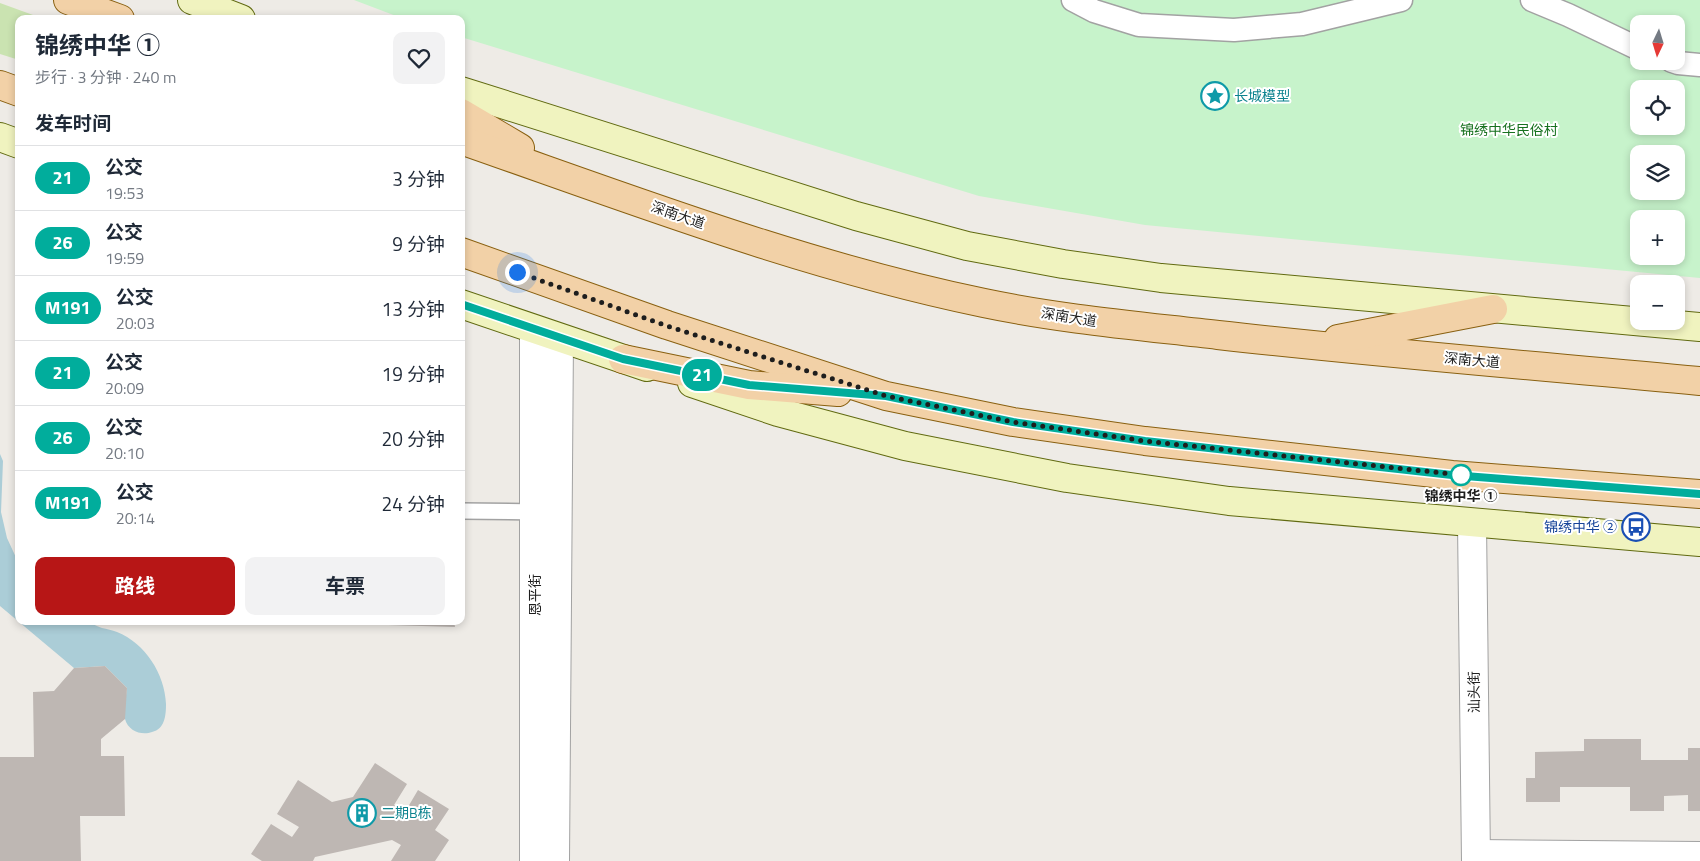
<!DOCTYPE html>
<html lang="zh">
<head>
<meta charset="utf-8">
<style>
  :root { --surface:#fff; --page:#f2f2f3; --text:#1f2937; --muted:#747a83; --line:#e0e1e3; --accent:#b71616 }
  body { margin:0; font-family:"Titillium Web","Noto Sans SC",sans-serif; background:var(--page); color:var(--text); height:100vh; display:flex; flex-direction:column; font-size:19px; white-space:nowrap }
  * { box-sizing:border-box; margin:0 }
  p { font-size:16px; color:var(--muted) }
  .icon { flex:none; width:28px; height:28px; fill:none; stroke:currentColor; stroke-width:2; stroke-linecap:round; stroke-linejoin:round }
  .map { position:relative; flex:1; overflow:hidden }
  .side { position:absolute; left:15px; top:15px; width:450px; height:610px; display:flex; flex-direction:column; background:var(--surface); border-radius:10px; box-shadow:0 2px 8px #0003 }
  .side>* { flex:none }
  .badge { padding:0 10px; border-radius:16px; font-size:18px; line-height:32px }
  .needle { width:32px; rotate:184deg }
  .buttons { position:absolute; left:1630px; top:15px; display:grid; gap:10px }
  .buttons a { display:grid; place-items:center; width:55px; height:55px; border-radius:10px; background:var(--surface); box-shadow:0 2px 8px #0003; font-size:25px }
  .you { position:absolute; width:25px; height:25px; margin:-12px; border:4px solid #fff; border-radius:50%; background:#1a73e8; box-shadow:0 0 0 8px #1a73e833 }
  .map>.badge { position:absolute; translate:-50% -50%; box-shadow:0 0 0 2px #fff }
  h2 { padding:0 20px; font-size:19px; line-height:45px }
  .round { display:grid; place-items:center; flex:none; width:52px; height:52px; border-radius:10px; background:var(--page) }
  .headline { display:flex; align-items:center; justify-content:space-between; height:85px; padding:0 20px }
  h1 { font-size:24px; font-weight:700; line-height:38px }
  .action { display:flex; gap:10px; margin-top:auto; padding:10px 20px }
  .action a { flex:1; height:58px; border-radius:10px; background:var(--accent); color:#fff; font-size:20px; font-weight:700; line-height:58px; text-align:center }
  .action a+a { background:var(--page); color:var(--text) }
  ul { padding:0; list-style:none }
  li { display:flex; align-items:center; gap:15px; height:65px; padding:0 20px; border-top:1px solid var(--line) }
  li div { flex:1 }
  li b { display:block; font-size:19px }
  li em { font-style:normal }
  li .badge { min-width:55px; font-weight:700; text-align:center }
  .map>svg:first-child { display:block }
  .grass { fill:#cae3b1 }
  .park { fill:#c7f3cb; fill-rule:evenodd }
  .water { fill:#abcdd7 }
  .building { fill:#beb7b3 }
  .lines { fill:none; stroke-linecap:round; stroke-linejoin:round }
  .service-casing { stroke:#a2a2a2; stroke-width:18 }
  .pedestrian-casing { stroke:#a2a2a2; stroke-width:25 }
  .minor-casing { stroke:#a2a2a2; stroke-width:30 }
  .tertiary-casing { stroke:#a2a2a2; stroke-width:30 }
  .secondary-casing { stroke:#616a11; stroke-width:30 }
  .primary-casing { stroke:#896010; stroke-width:30 }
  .service { stroke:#fff; stroke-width:15 }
  .pedestrian { stroke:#fff; stroke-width:22 }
  .minor { stroke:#fff; stroke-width:28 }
  .tertiary { stroke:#fff; stroke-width:28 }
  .secondary { stroke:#f0f3bf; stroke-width:28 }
  .primary { stroke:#f2d1a7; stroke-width:28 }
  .line-casing { stroke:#fff; stroke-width:11 }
  .line { stroke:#01ad9c; stroke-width:8 }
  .walk { stroke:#1e1e1e; stroke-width:5; stroke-dasharray:0 9 }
  .stop-dot { fill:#fff; stroke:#01ad9c; stroke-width:2.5 }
  .labels { text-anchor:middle; stroke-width:4; stroke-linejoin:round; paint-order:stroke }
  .culture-label { font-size:14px; fill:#0d838f; stroke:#fff; text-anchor:start }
  .park-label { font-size:14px; fill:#17711f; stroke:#fff }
  .street-label { font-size:14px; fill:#1e1e1e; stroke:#fff }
  .stop-label { font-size:14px; font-weight:bold; fill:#1e1e1e; stroke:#fff }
  .transit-label { font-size:14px; fill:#164399; stroke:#fff; text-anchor:end }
</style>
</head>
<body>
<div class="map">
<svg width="1700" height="861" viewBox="0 0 1700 861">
  <rect width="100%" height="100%" fill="#eeebe6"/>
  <polygon class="grass" points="0,3 44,19 19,19 19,60 0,54"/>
  <path class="park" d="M354 0H1700V278L1145 225 979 196 461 37V19H404ZM1639 24H1676V61H1639ZM1639 89H1676V126H1639ZM1639 154H1676V191H1639ZM1639 219H1676V256H1639Z"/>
  <path class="water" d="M0 454 3 461 1 512 7 538 19 564V621C40 621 63 619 84 621 90 622 96 626 102 628 107 629 112 630 117 632 145 643 165 674 166 704 166 715 165 729 152 732 142 736 128 731 125 719 123 710 126 697 127 688L105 666 74 668 0 606Z"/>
  <g class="building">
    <polygon points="355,621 454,621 455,627 355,624"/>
    <polygon points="105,666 127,688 125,719 101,739 101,756 124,756 125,816 80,816 81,861 0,861 0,757 34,757 33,692 54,691 74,668"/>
    <polygon points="1584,739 1641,739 1641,760 1688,760 1688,748 1700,748 1700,811 1688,811 1688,795 1664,796 1664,811 1630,811 1630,787 1560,787 1560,802 1526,802 1526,778 1535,778 1535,752 1584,751"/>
    <polygon points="375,763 407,784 394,805 405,812 418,790 449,809 435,830 449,840 435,861 391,861 401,845 392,840 315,857 313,861 262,861 251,854 271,824 292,837 299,827 277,814 298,780 332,802 353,797"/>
  </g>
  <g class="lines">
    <defs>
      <polyline id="service" points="461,511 540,512"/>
      <g id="pedestrian">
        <polyline points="1073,0 1094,11 1139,25 1234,30 1302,24 1401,0"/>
        <polyline points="1532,0 1568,15 1639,49"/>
        <polyline points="1672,61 1678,63 1700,65"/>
      </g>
      <g id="minor">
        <polyline points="1476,854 1700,856"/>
        <polyline points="534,861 534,330"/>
        <polyline points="555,861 559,338"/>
      </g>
      <polyline id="tertiary" points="1472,523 1476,861"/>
      <g id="secondary">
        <polyline points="192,0 241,19"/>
        <polyline points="461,91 856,216 967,246 1063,264 1161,278 1700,327"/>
        <polyline points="0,137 19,144"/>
        <polyline points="461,304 647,367"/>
        <polyline points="692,383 778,412 905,446 1067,478 1229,501 1700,542"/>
      </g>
      <g id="primary">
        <polyline points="68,0 120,19"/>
        <polyline points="0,85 19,92"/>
        <polyline points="461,113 520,148"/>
        <path d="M461 140C633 200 805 266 984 303 1060 319 1141 326 1218 335 1378 353 1539 366 1700 381"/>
        <polyline points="461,252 667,325 886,396 1013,422 1145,441 1452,475 1700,494"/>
        <polyline points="1338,339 1493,309"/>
        <polyline points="623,359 749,385 838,392"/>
      </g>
    </defs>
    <use href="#service" class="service-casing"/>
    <use href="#pedestrian" class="pedestrian-casing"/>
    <use href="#minor" class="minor-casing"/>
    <use href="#tertiary" class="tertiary-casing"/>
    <use href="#secondary" class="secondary-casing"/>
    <use href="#primary" class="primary-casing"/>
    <use href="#service" class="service"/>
    <use href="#pedestrian" class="pedestrian"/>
    <use href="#minor" class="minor"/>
    <use href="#tertiary" class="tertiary"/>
    <use href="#secondary" class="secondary"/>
    <use href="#primary" class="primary"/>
  </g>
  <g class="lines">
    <defs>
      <polyline id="line" points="461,304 623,359 749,385 886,396 1013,422 1145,441 1452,475 1700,494"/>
    </defs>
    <use href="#line" class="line-casing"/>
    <use href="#line" class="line"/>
    <polyline class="walk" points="517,272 667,326 886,396 1013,422 1145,441 1461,475"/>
  </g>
  <defs>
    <symbol id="sight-ring" viewBox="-11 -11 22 22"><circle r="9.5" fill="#fff" stroke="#0f9aa8" stroke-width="1.5"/><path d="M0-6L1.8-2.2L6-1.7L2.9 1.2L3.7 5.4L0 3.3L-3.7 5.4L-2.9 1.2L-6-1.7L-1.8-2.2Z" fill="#0f9aa8"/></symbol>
    <symbol id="bus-ring" viewBox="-11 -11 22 22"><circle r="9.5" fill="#fff" stroke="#1a4fb4" stroke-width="1.5"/><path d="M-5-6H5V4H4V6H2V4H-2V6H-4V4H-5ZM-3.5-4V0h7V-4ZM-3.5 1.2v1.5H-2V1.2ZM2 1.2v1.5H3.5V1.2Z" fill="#1a4fb4"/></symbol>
    <symbol id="building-ring" viewBox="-11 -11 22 22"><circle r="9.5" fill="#fff" stroke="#0f9aa8" stroke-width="1.5"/><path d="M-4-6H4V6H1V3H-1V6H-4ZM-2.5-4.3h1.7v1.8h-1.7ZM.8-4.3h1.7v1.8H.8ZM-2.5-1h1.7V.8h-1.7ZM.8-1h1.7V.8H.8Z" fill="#0f9aa8"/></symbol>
  </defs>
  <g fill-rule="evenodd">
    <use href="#sight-ring" x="1199" y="80" width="32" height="32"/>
    <use href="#bus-ring" x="1620" y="511" width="32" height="32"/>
    <use href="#building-ring" x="346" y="797" width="32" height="32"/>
  </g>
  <circle class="stop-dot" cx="1461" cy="475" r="10"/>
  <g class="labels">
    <g class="culture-label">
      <text x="1234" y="101">长城模型</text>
      <text x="381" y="818">二期B栋</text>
    </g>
    <g class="park-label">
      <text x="1509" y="135">锦绣中华民俗村</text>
    </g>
    <g class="street-label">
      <text transform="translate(678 215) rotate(19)" y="5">深南大道</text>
      <text transform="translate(1069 317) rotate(9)" y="5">深南大道</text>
      <text transform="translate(1472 360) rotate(5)" y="5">深南大道</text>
      <text transform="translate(535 595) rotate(-90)" y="5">恩平街</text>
      <text transform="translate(1474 692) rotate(-91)" y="5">汕头街</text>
    </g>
    <g class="stop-label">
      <text x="1461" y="501">锦绣中华 ①</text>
    </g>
    <g class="transit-label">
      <text x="1617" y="532">锦绣中华 ②</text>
    </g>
  </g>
</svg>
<div class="buttons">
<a><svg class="needle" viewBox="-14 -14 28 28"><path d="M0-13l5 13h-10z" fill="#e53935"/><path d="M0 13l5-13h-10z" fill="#747a83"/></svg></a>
<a><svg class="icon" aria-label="locate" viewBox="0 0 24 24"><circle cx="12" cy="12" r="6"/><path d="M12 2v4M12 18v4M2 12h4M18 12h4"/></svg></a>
<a><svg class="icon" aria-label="layers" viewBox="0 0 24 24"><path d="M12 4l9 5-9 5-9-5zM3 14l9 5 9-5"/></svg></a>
<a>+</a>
<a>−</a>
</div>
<div class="you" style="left:517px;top:272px"></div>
<b class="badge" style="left:702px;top:375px;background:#01ad9c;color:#fff">21</b>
<section class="side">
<div class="headline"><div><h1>锦绣中华 ①</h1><p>步行 · 3 分钟 · 240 m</p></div><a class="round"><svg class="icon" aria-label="heart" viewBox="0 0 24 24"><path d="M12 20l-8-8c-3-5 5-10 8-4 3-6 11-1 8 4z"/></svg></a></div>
<h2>发车时间</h2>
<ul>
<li><span class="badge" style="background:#01ad9c;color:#fff">21</span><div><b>公交</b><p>19:53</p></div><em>3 分钟</em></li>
<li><span class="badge" style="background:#01ad9c;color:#fff">26</span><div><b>公交</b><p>19:59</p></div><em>9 分钟</em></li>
<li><span class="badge" style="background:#01ad9c;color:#fff">M191</span><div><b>公交</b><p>20:03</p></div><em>13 分钟</em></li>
<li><span class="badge" style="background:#01ad9c;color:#fff">21</span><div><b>公交</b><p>20:09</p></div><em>19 分钟</em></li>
<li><span class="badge" style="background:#01ad9c;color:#fff">26</span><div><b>公交</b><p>20:10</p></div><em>20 分钟</em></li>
<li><span class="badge" style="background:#01ad9c;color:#fff">M191</span><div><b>公交</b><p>20:14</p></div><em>24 分钟</em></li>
</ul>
<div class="action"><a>路线</a><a>车票</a></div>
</section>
</div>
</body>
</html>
